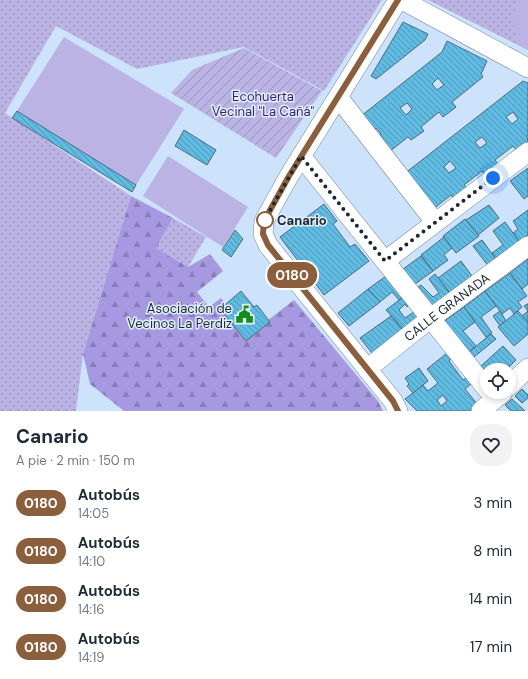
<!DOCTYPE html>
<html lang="es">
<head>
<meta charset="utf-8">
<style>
  :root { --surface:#fff; --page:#f2f2f3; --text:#1f2937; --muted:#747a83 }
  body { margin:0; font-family:"DM Sans",sans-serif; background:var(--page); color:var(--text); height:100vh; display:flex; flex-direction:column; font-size:15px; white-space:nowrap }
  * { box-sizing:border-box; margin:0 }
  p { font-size:13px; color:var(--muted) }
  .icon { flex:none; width:22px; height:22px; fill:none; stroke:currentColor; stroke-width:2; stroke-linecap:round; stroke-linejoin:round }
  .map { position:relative; height:411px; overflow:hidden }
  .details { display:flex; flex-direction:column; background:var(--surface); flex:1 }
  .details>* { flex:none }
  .badge { padding:0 8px; border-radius:13px; font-size:14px; line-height:26px }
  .tools { position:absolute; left:480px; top:363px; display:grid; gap:8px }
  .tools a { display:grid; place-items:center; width:36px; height:36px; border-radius:50%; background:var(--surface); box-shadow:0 2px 6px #0003; font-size:20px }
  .you { position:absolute; width:20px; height:20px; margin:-10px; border:3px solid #fff; border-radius:50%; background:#1a73e8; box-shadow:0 0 0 6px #1a73e833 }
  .map>.badge { position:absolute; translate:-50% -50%; box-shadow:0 0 0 2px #fff }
  .round { display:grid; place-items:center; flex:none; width:42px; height:42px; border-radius:16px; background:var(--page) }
  .head { display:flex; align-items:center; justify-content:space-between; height:68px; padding:0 16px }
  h1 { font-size:19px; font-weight:700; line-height:30px }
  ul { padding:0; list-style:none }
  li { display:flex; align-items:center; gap:12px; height:48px; padding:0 16px }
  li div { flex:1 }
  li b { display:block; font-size:15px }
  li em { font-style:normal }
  li .badge { min-width:44px; font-weight:700; text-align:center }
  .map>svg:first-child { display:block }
  .grass { fill:url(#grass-dots) }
  .forest { fill:url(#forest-firs) }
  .garden { fill:url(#garden-furrows) }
  .pitch { fill:#bbb3e3 }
  .building { fill:url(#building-back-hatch); stroke:#4d6b79; fill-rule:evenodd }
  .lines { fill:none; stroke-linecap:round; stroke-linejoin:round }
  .minor-casing { stroke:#73889e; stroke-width:20 }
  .minor { stroke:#fff; stroke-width:19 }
  .line-casing { stroke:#fff; stroke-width:9 }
  .line { stroke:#8b5e3c; stroke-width:6 }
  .walk { stroke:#1e2730; stroke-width:4; stroke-dasharray:0 7.2 }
  .stop-dot { fill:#fff; stroke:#8b5e3c; stroke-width:2 }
  .labels { text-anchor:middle; stroke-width:3; stroke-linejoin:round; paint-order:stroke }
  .park-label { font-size:13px; fill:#381c6f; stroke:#e1effd }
  .stop-label { font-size:13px; font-weight:bold; fill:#1e2730; stroke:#e1effd; text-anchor:start }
  .street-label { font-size:13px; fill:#1e2730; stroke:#e1effd }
  .poi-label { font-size:13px; fill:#1e2730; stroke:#e1effd; text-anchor:end }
</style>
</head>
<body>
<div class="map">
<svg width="528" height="411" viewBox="0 0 528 411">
  <defs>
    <pattern id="grass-dots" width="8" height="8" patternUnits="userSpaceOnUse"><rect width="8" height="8" fill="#bbb3e3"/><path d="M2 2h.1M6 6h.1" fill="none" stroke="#9792b8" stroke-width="1.8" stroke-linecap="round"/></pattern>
    <pattern id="forest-firs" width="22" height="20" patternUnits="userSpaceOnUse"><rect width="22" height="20" fill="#a799e1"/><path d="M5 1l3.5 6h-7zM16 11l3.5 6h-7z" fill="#877db7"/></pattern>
    <pattern id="garden-furrows" width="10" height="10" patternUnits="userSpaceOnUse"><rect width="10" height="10" fill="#bbb3e3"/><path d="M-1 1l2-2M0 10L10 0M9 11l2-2" fill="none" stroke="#9792b8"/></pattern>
    <pattern id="building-back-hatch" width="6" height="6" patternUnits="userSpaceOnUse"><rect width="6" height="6" fill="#60bbe3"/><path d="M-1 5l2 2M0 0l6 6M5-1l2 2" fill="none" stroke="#4f98b8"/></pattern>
  </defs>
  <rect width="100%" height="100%" fill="#cce3fb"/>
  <g class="grass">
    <polygon points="0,0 382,0 324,91 244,47 137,69 56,26 5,113 131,196 83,354 76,411 0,411"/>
    <polygon points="428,0 528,0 528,50"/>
    <polygon points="173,218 206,237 188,267 156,248"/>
  </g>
  <polygon class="forest" points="131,196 173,218 156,248 188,267 210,254 223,271 197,292 209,307 221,298 249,335 294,300 378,401 383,411 124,411 90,384 83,354"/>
  <polygon class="garden" points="244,48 322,91 276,158 171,93 192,70"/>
  <g class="pitch">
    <path d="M520 0H528V50L518 45C514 30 509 13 520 0Z"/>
    <polygon points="64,37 184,109 136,185 17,111"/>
    <polygon points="168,156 248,207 223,247 143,196"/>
  </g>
  <g class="building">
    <polygon points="403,22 428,34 425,40 376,79 371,76"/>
    <path d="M447 41 487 61 481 74 483 77 452 102 456 107 443 117 439 112 421 127 424 131 411 140 408 137 389 152 377 137 381 134 376 128 372 131 361 116 442 52ZM438 78 444 85 437 90 432 84ZM407 103 412 109 406 115 400 108Z"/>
    <path d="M523 81 528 83V135L527 136 528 143 517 151 513 146 495 160 499 165 486 176 482 171 464 185 468 190 455 200 451 195 432 210 404 174ZM513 112 518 119 512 124 506 117ZM482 137 487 143 480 148 475 142ZM450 161 456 168 449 173 444 167Z"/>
    <polygon points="17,111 136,185 132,192 12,118"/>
    <polygon points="184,130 216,150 207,165 175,146"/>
    <polygon points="528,168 528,196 524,199 510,181"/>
    <polygon points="324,204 337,221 333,224 350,247 355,244 369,261 324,295 280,237"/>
    <polygon points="489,205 499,218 478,235 466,220"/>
    <polygon points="528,210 528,235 525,237 527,240 521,244 513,233 518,229 513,221"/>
    <polygon points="465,219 479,236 456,253 443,236"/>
    <polygon points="505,222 521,244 498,262 492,253 503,245 493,231"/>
    <polygon points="235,230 243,239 231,257 222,250"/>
    <polygon points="444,237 452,248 444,255 448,260 433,271 421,255"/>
    <polygon points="482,240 498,262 489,267 473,246"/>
    <polygon points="421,256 433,271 411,287 399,272"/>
    <polygon points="528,259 528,284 522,289 510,273"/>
    <polygon points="461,261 472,276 450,293 438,278"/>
    <polygon points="510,273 527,296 518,302 522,307 514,314 510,308 502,314 485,291"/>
    <polygon points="389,274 406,295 399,300 392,292 380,302 368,289"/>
    <polygon points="435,274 452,296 432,311 414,290 421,285 433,297 439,293 429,279"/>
    <polygon points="368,289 380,302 349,326 338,313"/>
    <polygon points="241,291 254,307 257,305 270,322 246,341 220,309"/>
    <polygon points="485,291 496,306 481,317 492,333 486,337 464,307"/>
    <polygon points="406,295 412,302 407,307 405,304 399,310 405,318 418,309 424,316 404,330 386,310"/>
    <polygon points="527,304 528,304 528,322 522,316 528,311 524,306"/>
    <polygon points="464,307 475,322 463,331 476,346 469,352 443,322"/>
    <polygon points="500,311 506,321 500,326 493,316"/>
    <polygon points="518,311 528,322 528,334 514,346 498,327"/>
    <polygon points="391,316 403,330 372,353 360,338"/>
    <polygon points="491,334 496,339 474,357 469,352"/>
    <polygon points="503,346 516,360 506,370 487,370 487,372 481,366"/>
    <path d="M447 353 451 359 449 361 463 380 466 378 471 384 465 389 478 405 472 411H417L405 399 423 385 428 391 438 383 427 369ZM443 395 447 401 441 406 437 400Z"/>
    <polygon points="419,368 428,381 413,393 407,386 409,384 405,378"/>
    <polygon points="522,389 528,395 528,398 522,403 515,396"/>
    <polygon points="512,399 525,411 511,411 505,405"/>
  </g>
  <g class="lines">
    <defs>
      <g id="minor">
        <polyline points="398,0 289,176 264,221 263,234 268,245 393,401 398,411"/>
        <polyline points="402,0 528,68"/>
        <polyline points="338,97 435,222"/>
        <polyline points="301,156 487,389"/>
        <polyline points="385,261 528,152"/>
        <path id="s1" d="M367 369 431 318 528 246"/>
        <polyline points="509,386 528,368"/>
        <polyline points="481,411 503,392"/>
      </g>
    </defs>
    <use href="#minor" class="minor-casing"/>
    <use href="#minor" class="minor"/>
  </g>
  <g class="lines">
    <defs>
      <polyline id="line" points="398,0 289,176 264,221 263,234 268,245 393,401 398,411"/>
    </defs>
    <use href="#line" class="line-casing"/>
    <use href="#line" class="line"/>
    <polyline class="walk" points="265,220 264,221 301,156 385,261 493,178"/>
  </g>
  <defs>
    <symbol id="civic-bare" viewBox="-9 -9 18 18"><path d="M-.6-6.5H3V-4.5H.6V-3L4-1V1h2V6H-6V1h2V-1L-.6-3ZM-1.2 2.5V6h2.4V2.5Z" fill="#158e19" stroke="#e1effd" stroke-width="2.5" paint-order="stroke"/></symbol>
  </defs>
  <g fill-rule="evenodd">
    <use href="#civic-bare" x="232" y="302" width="25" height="25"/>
  </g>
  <circle class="stop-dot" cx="265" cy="220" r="8"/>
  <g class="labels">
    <g class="park-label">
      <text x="263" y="101">Ecohuerta<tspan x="263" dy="15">Vecinal "La Cañá"</tspan></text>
    </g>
    <g class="stop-label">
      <text x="277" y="225">Canario</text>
    </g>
    <g class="street-label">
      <text dy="5" stroke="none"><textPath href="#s1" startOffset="101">CALLE GRANADA</textPath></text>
    </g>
    <g class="poi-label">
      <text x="232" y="313">Asociación de<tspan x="232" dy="15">Vecinos La Perdiz</tspan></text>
    </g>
  </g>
</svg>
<div class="tools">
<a><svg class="icon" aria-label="locate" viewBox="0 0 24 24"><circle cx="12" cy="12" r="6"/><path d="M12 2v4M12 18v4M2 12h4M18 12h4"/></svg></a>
</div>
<div class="you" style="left:493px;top:178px"></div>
<b class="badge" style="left:292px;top:275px;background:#8b5e3c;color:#fff">0180</b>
</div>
<section class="details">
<div class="head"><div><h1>Canario</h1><p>A pie · 2 min · 150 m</p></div><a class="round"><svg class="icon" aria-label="heart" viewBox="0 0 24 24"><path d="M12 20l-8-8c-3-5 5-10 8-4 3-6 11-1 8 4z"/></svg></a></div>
<ul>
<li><span class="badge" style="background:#8b5e3c;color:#fff">0180</span><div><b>Autobús</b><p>14:05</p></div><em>3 min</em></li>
<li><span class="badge" style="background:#8b5e3c;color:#fff">0180</span><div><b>Autobús</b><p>14:10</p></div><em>8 min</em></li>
<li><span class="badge" style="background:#8b5e3c;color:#fff">0180</span><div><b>Autobús</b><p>14:16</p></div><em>14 min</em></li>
<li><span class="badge" style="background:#8b5e3c;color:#fff">0180</span><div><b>Autobús</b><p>14:19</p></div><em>17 min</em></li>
</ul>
</section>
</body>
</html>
